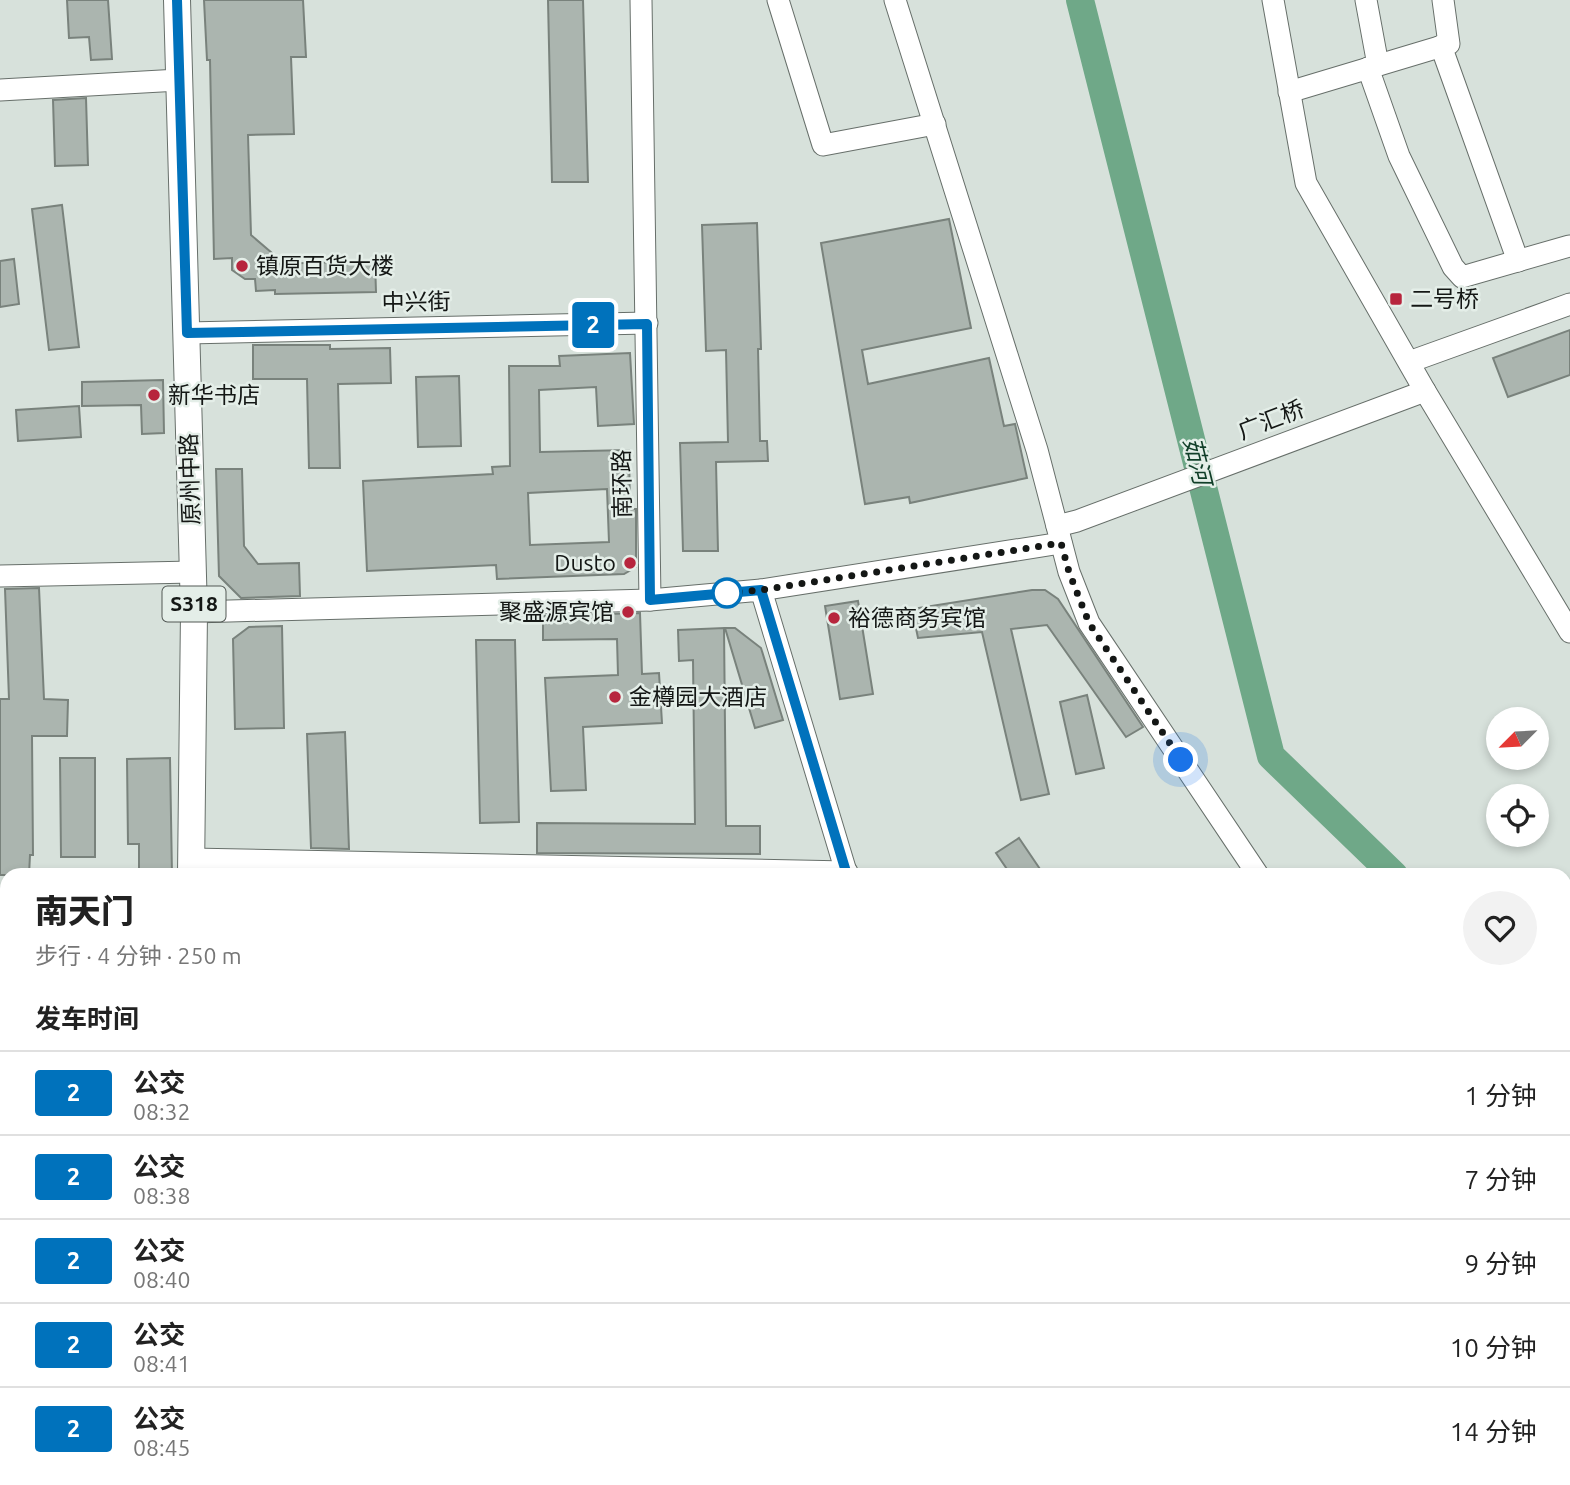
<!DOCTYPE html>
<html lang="zh">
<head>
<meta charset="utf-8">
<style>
  :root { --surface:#fff; --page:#f2f2f2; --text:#222; --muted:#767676; --line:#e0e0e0 }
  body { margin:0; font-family:Ubuntu,"Noto Sans SC",sans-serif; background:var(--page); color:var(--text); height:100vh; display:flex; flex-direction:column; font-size:26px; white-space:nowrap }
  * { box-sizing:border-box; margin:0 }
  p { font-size:23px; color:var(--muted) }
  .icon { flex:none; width:38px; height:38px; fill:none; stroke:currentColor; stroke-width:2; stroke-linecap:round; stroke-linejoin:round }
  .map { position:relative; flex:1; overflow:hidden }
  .details { position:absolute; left:0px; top:868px; width:1572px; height:618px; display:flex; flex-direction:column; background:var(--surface); border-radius:21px 21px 0 0; box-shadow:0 4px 10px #0003 }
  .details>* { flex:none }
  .badge { padding:0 14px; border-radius:5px; font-size:24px; line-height:46px }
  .needle { width:46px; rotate:246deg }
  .buttons { position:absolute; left:1486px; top:707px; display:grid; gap:14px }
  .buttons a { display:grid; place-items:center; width:63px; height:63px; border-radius:50%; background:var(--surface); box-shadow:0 4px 10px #0003; font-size:35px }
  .you { position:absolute; width:35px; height:35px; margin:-18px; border:5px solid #fff; border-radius:50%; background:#1a73e8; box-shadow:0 0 0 10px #1a73e833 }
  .map>.badge { position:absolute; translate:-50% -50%; box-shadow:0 0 0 4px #fff }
  h2 { padding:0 35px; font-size:26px; line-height:63px }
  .round { display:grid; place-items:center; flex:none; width:74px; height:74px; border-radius:37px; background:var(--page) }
  .headline { display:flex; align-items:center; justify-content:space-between; height:119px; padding:0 35px }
  h1 { font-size:33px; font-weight:800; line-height:52px }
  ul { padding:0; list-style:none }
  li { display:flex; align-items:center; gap:21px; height:84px; padding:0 35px; border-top:2px solid var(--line) }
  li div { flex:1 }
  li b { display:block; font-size:26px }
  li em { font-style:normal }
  li .badge { min-width:77px; font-weight:700; text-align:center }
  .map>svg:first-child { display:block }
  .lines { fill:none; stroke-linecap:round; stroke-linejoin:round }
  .stream { stroke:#6fa888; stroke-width:4.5 }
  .river { stroke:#6fa888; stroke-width:28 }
  .building { fill:#abb5af; stroke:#79827c; stroke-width:2; fill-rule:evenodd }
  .minor-casing { stroke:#676f6a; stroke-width:23 }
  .major-casing { stroke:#676f6a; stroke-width:28 }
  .minor { stroke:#fff; stroke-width:21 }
  .major { stroke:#fff; stroke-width:26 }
  .line-casing { stroke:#fff; stroke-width:16 }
  .line { stroke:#0072bc; stroke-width:10 }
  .walk { stroke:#141715; stroke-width:7; stroke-dasharray:0 12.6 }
  .poi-dot { fill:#b7253d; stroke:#e4eee8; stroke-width:2.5 }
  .stop-dot { fill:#fff; stroke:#0072bc; stroke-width:3.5 }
  .labels { text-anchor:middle; stroke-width:5; stroke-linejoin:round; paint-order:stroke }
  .shield { fill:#e4eee8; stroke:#525854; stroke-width:2 }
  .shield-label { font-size:21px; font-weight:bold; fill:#141715 }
  .poi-label { font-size:23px; fill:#141715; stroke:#e4eee8; text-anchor:start }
  .street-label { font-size:23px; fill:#141715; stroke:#e4eee8 }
  .water-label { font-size:24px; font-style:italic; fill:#103e28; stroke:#e4eee8 }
</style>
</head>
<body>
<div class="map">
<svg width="1570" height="1485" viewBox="0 0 1570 1485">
  <rect width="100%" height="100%" fill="#d7e1db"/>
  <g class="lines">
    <g class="stream">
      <polyline points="0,1258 7,1260"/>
      <polyline points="344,1479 345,1485"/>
    </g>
    <g class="river">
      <polyline points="1080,0 1271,756 1394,875"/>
      <polyline points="1564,1042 1570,1047"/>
    </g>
  </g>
  <g class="building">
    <polygon points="67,0 108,0 112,59 91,60 89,37 69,38"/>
    <polygon points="204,0 303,0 306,57 291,57 294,134 248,135 251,235 272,253 273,264 375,261 376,292 275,294 275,290 256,291 255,279 245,279 232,270 232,258 214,259 210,60 207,60"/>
    <polygon points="548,0 583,0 588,182 552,182"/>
    <polygon points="86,98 88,165 55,166 53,100"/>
    <polygon points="62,205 79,347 49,350 32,209"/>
    <polygon points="949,219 971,328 862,350 868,384 989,358 1004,426 1015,424 1027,478 910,503 909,497 865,504 821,243"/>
    <polygon points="757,223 761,349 758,349 760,441 767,441 768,461 716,462 718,551 683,551 680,443 728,442 726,350 706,351 702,225"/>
    <polygon points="14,259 19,304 0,307 0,261"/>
    <polygon points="1570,330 1570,375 1508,397 1493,358"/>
    <polygon points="253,345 330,345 330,349 390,348 391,383 338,384 340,468 309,468 307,379 253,379"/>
    <path d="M630 353 634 424 598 426 596 387 539 390 540 452 629 450 630 509H636V567L624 574 497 579 496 565 367 571 363 481 493 474 492 467 510 466 509 366H560L559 356ZM607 489 609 542 530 545 528 493Z"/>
    <polygon points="459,376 461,446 418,447 416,377"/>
    <polygon points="163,380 164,433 142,434 141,405 82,406 82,382"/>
    <polygon points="79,406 81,437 18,441 16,410"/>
    <polygon points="216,469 242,469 244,546 258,564 299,563 300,596 241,598 219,576"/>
    <polygon points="39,588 44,699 68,700 67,736 32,736 33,855 30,855 29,875 0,875 0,699 9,699 5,589"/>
    <polygon points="1032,590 1045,590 1058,599 1143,727 1126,737 1047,625 1011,629 1049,794 1021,800 982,632 918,638 912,609"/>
    <polygon points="858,601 873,694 840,699 825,606"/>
    <polygon points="640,613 642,674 659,673 662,723 583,727 586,790 551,791 545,678 618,675 617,639 543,640 543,616"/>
    <polygon points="282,626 284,728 235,729 233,639 249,627"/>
    <polygon points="724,628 726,826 760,826 760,854 537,853 537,823 695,824 693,660 679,661 678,630"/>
    <polygon points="725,628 735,628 761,648 783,720 755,728"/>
    <polygon points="476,640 515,640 519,822 480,823"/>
    <polygon points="1087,695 1104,768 1076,774 1060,702"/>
    <polygon points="345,732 349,849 311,848 307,734"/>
    <polygon points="60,758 95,758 95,857 61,857"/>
    <polygon points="170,758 172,875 139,875 139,844 128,844 127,759"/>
    <polygon points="1019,838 1044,875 1011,875 996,853"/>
  </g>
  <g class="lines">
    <defs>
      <g id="minor">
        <polyline points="641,0 650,600"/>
        <polyline points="778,0 823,145 935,124"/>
        <polyline points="895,0 1037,450 1069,572 1089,623 1258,875"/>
        <polyline points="1273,0 1306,183 1425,391 1570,632"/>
        <polyline points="1366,0 1378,65"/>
        <polyline points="1441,46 1518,261"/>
        <polyline points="1368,68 1399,156 1453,267 1462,277 1569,246"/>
        <polyline points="0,90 179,80"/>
        <polyline points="1289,92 1449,44 1443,0"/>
        <polyline points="187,333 647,323"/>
        <polyline points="1409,362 1570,304"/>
        <polyline points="1057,526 1077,521 1425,391"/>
        <polyline points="0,576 193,572"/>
        <polyline points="761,590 1061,543"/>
        <polyline points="194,612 650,600 761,590 847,875"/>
        <polyline points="191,859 847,872"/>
        <polyline points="0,951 7,951"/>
        <polyline points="0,1149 7,1150"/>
        <polyline points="1564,1289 1570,1294"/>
        <polyline points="854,1479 854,1485"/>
      </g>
      <g id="major">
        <polyline points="177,0 194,612 191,875"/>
        <polyline points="1141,1479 1163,1485"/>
        <polyline points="111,1485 113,1479"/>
      </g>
    </defs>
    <use href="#minor" class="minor-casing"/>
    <use href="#major" class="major-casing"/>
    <use href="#minor" class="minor"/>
    <use href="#major" class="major"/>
  </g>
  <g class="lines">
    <defs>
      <polyline id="line" points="177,0 187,333 647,324 650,600 761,590 847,875"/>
    </defs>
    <use href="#line" class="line-casing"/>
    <use href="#line" class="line"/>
    <polyline class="walk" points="727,593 761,590 1061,543 1069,572 1089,623 1181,760"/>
  </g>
  <g class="poi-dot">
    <circle cx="242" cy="266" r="7"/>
    <rect x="1389" y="292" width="14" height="14" rx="3.5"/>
    <circle cx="154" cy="395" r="7"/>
    <circle cx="630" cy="563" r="7"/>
    <circle cx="628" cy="612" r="7"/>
    <circle cx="834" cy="618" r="7"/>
    <circle cx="615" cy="697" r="7"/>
  </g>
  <circle class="stop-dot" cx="727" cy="593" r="14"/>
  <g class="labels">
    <rect class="shield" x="162.5" y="586.5" width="63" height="35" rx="5"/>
    <g class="shield-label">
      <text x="194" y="611">S318</text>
    </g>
    <g class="poi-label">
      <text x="256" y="274">镇原百货大楼</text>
      <text x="1410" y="307">二号桥</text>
      <text x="168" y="403">新华书店</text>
      <text x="616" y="571" text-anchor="end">Dusto</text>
      <text x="614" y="620" text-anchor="end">聚盛源宾馆</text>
      <text x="848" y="626">裕德商务宾馆</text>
      <text x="629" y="705">金樽园大酒店</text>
    </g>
    <g class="street-label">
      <text transform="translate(416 302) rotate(-1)" y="8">中兴街</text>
      <text transform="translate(1271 420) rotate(-21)" y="8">广汇桥</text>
      <text transform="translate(190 479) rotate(-92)" y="8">原州中路</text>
      <text transform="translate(622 484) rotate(-91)" y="8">南环路</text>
    </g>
    <g class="water-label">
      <text transform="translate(1197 461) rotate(76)" y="8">茹河</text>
    </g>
  </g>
</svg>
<div class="buttons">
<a><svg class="needle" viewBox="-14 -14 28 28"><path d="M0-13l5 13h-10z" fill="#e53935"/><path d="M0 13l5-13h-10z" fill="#767676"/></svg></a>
<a><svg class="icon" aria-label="locate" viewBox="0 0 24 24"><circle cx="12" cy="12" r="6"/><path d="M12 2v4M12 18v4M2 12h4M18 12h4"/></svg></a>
</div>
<div class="you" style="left:1181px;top:760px"></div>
<b class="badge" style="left:593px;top:325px;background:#0072bc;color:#fff">2</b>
<section class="details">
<div class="headline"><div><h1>南天门</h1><p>步行 · 4 分钟 · 250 m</p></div><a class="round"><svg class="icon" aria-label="heart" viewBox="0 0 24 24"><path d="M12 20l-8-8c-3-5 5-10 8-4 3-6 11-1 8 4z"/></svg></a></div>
<h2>发车时间</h2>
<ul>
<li><span class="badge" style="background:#0072bc;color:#fff">2</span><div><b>公交</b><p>08:32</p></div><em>1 分钟</em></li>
<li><span class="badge" style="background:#0072bc;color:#fff">2</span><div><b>公交</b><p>08:38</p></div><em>7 分钟</em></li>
<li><span class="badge" style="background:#0072bc;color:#fff">2</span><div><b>公交</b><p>08:40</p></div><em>9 分钟</em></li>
<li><span class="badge" style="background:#0072bc;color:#fff">2</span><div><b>公交</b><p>08:41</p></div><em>10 分钟</em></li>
<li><span class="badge" style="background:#0072bc;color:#fff">2</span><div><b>公交</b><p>08:45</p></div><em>14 分钟</em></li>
</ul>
</section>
</div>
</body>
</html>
